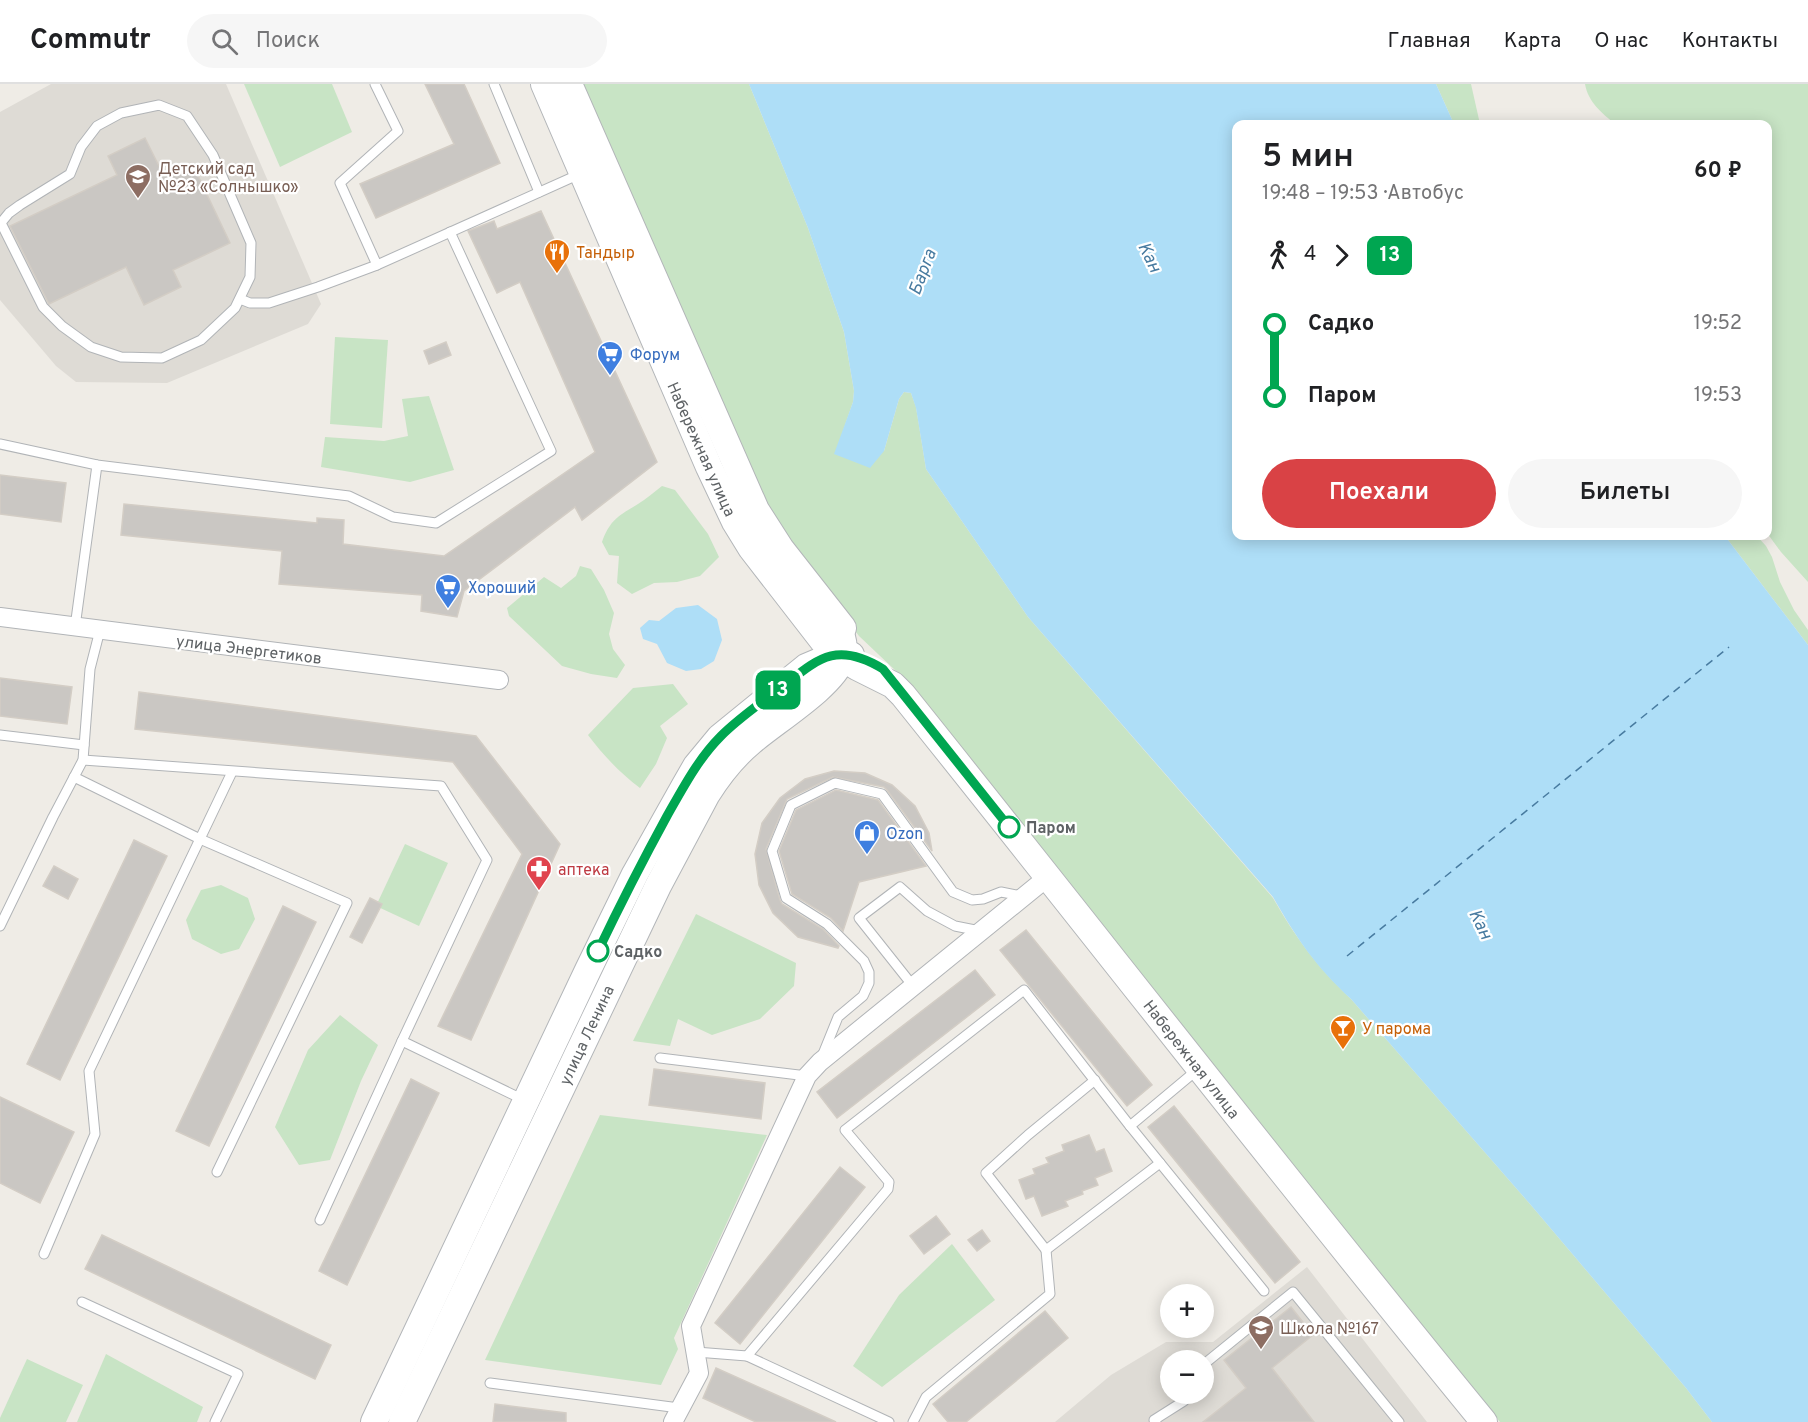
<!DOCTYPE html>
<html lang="ru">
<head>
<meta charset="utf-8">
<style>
  :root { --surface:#fff; --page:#f6f6f6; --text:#202124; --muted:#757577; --line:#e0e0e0; --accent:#d94245 }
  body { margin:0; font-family:Overpass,sans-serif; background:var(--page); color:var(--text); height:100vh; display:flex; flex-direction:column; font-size:22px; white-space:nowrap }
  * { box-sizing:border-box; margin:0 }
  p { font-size:20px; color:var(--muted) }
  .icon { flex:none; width:33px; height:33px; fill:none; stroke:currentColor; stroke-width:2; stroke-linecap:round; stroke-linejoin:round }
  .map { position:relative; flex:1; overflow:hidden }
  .panel { position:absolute; left:1232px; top:36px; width:540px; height:420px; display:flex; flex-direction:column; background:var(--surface); border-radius:12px; box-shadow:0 3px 15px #0003 }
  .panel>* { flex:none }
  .badge { padding:0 12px; border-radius:9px; font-size:21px; line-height:39px }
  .fabs { position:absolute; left:1160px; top:1200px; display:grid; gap:12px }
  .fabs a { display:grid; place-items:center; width:54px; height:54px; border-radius:50%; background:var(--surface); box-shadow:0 3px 15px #0003; font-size:30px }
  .map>.badge { position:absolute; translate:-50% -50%; box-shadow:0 0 0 3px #fff }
  .legs { display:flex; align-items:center; gap:9px; height:66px; padding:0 30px; font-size:20px }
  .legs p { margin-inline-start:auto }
  .summary { display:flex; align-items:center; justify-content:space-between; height:102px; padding:0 30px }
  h1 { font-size:33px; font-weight:600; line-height:45px }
  .cta { display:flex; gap:12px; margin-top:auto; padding:12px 30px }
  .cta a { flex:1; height:69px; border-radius:36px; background:var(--accent); color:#fff; font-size:24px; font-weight:600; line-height:69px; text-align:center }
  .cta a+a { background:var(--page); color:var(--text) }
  ul { padding:0 30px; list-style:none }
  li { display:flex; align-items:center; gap:21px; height:72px; font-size:22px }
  li i { display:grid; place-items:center; width:9px; height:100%; margin:0 8px; background:currentColor }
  li i::after { content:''; width:15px; height:15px; margin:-8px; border:4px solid; border-radius:50%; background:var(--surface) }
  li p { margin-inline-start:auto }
  li:first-child i { background:linear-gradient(#0000 50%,currentColor 0) }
  li:last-child i { background:linear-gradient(currentColor 50%,#0000 0) }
  header { display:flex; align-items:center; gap:36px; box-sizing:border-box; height:84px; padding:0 30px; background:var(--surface); border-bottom:2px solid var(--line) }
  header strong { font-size:28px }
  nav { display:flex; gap:33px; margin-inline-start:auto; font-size:21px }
  .search { width:420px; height:54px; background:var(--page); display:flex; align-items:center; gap:15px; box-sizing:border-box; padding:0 21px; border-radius:33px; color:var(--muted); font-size:22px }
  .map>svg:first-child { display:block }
  .education { fill:#dedbd5; fill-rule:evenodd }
  .green { fill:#c8e4c5 }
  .water { fill:#aedef7 }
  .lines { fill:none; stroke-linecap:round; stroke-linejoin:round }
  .ferry { stroke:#487ba0; stroke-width:1.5; stroke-dasharray:8 6; stroke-linecap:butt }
  .building { fill:#cac7c3; stroke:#d3cdc5; stroke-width:1.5 }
  .lane-casing { stroke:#b1b4b7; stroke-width:11 }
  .street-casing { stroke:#b1b4b7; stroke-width:20 }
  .secondary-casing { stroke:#b3b6b9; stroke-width:28 }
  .lane { stroke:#fff; stroke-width:9 }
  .street { stroke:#fff; stroke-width:18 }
  .secondary { stroke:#fff; stroke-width:26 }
  .line-1-casing { stroke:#fff; stroke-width:14 }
  .line-1 { stroke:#00a651; stroke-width:9 }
  .stop-1-dot { fill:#fff; stroke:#00a651; stroke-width:3 }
  .labels { text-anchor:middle; stroke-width:4.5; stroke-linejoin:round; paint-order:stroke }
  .education-label { font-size:16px; fill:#785e54; stroke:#fff; text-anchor:start }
  .food-label { font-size:16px; fill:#c56008; stroke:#fff; text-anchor:start }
  .shop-label { font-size:16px; fill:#366cbe; stroke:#fff; text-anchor:start }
  .street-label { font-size:16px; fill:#5e6265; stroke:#fff }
  .stop-label { font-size:16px; font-weight:bold; fill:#5e6265; stroke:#fff; text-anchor:start }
  .health-label { font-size:16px; fill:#be3a42; stroke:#fff; text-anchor:start }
  .water-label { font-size:18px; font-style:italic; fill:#487ba0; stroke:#fff }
</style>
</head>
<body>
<header>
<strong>Commutr</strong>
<div class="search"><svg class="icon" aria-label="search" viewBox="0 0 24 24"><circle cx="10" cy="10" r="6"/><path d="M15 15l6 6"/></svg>Поиск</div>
<nav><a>Главная</a><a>Карта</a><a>О нас</a><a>Контакты</a></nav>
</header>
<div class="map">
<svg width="1808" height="1338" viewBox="0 0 1808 1338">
  <rect width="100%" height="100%" fill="#efece6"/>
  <g class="education">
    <polygon points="51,0 226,0 321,220 308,240 167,299 76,298 56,282 0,216 0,28"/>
    <path d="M1307 1183 1427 1338H1055L1111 1291 1166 1258H1213ZM1170 1276H1203V1310H1170Z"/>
  </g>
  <g class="green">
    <polygon points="244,0 332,0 352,48 280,83"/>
    <path d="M578 0H749L808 144 844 248 854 307 853 318 835 370 884 367 899 315 904 308 911 309 916 323 926 385 1028 533 1273 814C1296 854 1317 883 1351 915L1530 1120 1686 1304 1712 1338H1500L1004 723 897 588 859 552 768 431Z"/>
    <polygon points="1436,0 1471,0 1480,40 1454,40"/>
    <path d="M1585 0H1808V498L1781 468 1767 449V40H1615C1602 29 1588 18 1585 0Z"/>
    <polygon points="335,253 388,256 382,344 330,340"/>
    <polygon points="429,312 454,386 410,398 321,383 325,353 384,357 408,352 402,315"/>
    <path d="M662 402 675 406 708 450 719 473 700 492 677 498 654 499 632 510 617 499 619 472 609 471 602 458C610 436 618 432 638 420 646 415 654 408 662 402Z"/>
    <polygon points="1725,452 1757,452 1766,462 1772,473 1780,498 1794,526 1808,546 1808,561"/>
    <polygon points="580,482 591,485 604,506 614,529 609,550 613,565 625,581 617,594 591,590 562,582 509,532 507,524 544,493 561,504 576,492"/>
    <path d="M673 600 688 620 660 642 667 654 656 680 640 704C620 689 603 671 588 651L633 604Z"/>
    <polygon points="405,760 448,779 419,842 376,822"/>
    <polygon points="221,801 248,814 255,835 239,865 221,870 192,855 186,836 201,806"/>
    <polygon points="696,830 796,879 794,902 760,935 712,951 678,935 670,962 633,957"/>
    <polygon points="340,931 378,961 361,997 330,1076 299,1081 275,1043 308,966"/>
    <polygon points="600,1031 767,1051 674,1254 678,1265 661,1301 485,1276"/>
    <polygon points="952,1160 995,1216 882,1303 853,1282 899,1211"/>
    <polygon points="106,1270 203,1323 197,1338 77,1338"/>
    <polygon points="27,1275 83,1301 66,1338 0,1338 0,1334"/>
  </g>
  <g class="water">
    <path d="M749 0H1436L1454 40H1236V452H1725L1808 561V1338H1712L1686 1304 1530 1120 1351 915C1315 882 1297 855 1273 813L1028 533 926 385 916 324 911 309 904 308 899 315 884 367 870 384 834 370 853 318 854 307 844 248 808 144Z"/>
    <polygon points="698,521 717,535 722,556 714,577 701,585 686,587 667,579 657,560 643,555 640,544 649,536 659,537 676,524"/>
  </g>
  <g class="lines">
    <polyline class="ferry" points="1347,872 1729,563"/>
  </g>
  <g class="building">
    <polygon points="425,0 464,0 500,79 376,134 360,100 454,60"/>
    <polygon points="145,54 164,92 192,79 230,159 173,186 181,203 144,221 126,183 49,220 10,142 117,91 108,72"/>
    <polygon points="541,127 657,378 582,436 575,423 464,507 457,533 421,527 422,511 279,500 282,467 121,451 124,420 317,439 317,434 344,436 343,460 444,472 595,368 520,198 497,209 468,147 494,137 497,145"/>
    <polygon points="446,258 451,271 429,280 424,267"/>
    <polygon points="0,391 66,399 61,438 0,430"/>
    <polygon points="0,594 72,603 67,640 0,632"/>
    <polygon points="139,608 476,652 560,760 471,956 438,942 522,770 453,678 135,645"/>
    <polygon points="834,687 865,689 892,701 915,722 929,749 932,767 887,706 884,703 833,693 787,715 766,765 780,816 782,820 823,845 839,862 838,864 798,853 773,829 759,801 755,770 762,739 780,714 805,695"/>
    <polygon points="836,706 878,716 926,782 859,798 843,847 831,834 792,810 779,767 796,726"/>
    <polygon points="134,756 167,772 60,996 27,980"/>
    <polygon points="54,782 78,795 68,815 43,802"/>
    <polygon points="370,814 382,820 362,859 350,853"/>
    <polygon points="283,822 316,838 209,1062 176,1047"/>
    <polygon points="1026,846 1152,1001 1127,1022 1000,866"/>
    <polygon points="975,886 995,911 837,1034 817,1008"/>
    <polygon points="654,985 765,999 761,1035 649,1021"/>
    <polygon points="411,995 439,1009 347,1201 319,1187"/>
    <polygon points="0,1013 74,1048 40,1119 0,1099"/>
    <polygon points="1174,1022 1300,1178 1275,1199 1148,1043"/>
    <polygon points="1089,1051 1096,1068 1104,1065 1112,1087 1095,1094 1098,1101 1082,1107 1083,1110 1065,1117 1068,1122 1042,1132 1034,1112 1026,1115 1019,1096 1035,1090 1033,1085 1049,1079 1046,1074 1064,1067 1062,1061"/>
    <polygon points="840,1083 865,1103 740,1260 715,1239"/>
    <polygon points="936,1132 950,1150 924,1170 910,1152"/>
    <polygon points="982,1146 990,1157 977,1167 968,1156"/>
    <polygon points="102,1151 331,1261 315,1295 85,1185"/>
    <polygon points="1291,1223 1313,1251 1272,1284 1314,1338 1203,1338 1246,1304 1224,1276"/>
    <polygon points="1045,1227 1068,1254 966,1338 948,1338 933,1320"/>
    <polygon points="716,1284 801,1322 836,1338 756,1338 703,1314"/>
    <polygon points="495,1320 566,1329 566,1338 493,1338"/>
  </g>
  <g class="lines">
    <defs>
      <g id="lane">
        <polyline points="375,0 398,47 340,99 377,181"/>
        <polyline points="494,0 539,108"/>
        <polyline points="0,140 9,129 20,121 70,90 81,63 97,42 121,29 159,21 187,32 213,71 251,159 250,193 235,224 201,256 162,274 121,273 91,263 62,242 43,223 1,139"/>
        <polyline points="240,215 250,219 269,219 318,203 377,181 582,89"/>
        <polyline points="0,360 97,381 349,412 393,433 436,439 551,367 450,148"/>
        <polyline points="75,543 97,381"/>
        <polyline points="0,651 84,661"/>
        <polyline points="83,676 441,702 487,776 402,957 320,1136"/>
        <polyline points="74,693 200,755 347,819 217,1088"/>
        <polyline points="0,842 53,733 83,676 90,585 100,546"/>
        <polyline points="913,902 859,834 900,803 927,827 955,842 980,847"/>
        <polyline points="402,957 524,1016"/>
        <polyline points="823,970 838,933 863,912 869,899 869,888 864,877 827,840 786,814 772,767 791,721 835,699 882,710 953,808 972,816 983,815 1001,808 1022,812"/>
        <polyline points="660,974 807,992"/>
        <polyline points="1095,996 1028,1051 986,1089 1046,1166 1160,1079"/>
        <polyline points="1130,1042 1264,1207"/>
        <polyline points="44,1170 95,1050 89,987 232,688"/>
        <polyline points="82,1218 238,1290 215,1338"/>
        <polyline points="696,1268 747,1272"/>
        <polyline points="1203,1281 1293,1208 1399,1338"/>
        <polyline points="490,1299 679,1324"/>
        <polyline points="889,1338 747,1272 888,1105 889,1098 845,1046 1024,906 1130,1042 1197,986"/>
        <polyline points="913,1338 926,1313 1050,1210 1046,1166"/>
        <polyline points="1156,1338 1154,1336 1184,1317 1183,1310"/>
      </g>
      <g id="street">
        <polyline points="0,533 499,596"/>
        <polyline points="673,1338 699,1289 691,1242 807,992 820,978 1049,792"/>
      </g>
      <g id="secondary">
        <path d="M544 0 709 383 735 438 751 464 823 557 840 572 857 583 893 601 903 611C1097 853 1287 1098 1484 1338"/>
        <polyline points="569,0 756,426 781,465 843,544"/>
        <polyline points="374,1338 588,886 635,790 685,701 696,682 720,653 806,583 832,572 851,571"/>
        <path d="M402 1338 658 802 707 710C719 691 733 673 751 658 775 637 832 603 842 575 847 559 840 545 832 532"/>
      </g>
    </defs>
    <use href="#lane" class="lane-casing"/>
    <use href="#street" class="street-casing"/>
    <use href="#secondary" class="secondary-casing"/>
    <use href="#lane" class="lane"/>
    <use href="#street" class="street"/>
    <use href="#secondary" class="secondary"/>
  </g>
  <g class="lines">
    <defs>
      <path id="line-1" d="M598 867C620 821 643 776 667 732 683 704 698 675 721 652 738 635 758 621 778 606 816 577 834 555 883 585L1009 743"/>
    </defs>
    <use href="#line-1" class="line-1-casing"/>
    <use href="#line-1" class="line-1"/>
  </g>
  <defs>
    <symbol id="school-pin" viewBox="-11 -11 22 30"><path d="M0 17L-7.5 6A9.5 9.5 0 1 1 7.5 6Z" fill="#8d6e63" stroke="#fff"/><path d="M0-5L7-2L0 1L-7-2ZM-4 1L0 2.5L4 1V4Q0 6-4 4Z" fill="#fff"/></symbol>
    <symbol id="restaurant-pin" viewBox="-11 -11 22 30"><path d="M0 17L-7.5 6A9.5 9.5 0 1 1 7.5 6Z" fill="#e8710a" stroke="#fff"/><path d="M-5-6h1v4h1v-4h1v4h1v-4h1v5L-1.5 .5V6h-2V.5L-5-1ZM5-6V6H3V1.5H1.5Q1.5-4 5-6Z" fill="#fff"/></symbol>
    <symbol id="supermarket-pin" viewBox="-11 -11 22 30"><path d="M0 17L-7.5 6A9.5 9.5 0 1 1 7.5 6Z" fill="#3f7fe0" stroke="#fff"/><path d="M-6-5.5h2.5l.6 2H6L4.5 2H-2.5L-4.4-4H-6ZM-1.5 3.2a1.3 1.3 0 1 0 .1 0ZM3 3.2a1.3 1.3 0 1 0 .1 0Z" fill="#fff"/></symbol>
    <symbol id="shop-pin" viewBox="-11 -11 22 30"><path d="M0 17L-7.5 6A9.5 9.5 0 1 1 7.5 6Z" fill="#3f7fe0" stroke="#fff"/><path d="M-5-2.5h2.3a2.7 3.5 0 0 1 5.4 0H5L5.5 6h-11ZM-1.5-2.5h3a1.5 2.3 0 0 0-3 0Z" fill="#fff"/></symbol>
    <symbol id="pharmacy-pin" viewBox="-11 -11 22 30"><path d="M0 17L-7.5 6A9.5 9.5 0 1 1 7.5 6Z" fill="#e0444e" stroke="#fff"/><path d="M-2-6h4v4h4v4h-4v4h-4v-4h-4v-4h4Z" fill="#fff"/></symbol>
    <symbol id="bar-pin" viewBox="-11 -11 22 30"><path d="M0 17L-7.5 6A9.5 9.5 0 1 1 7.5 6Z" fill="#e8710a" stroke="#fff"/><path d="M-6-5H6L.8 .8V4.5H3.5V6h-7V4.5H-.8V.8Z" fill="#fff"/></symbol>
  </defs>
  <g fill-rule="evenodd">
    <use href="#school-pin" x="123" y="78" width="30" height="40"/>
    <use href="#restaurant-pin" x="542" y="153" width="30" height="40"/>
    <use href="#supermarket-pin" x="595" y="255" width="30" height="40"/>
    <use href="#supermarket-pin" x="433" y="488" width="30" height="40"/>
    <use href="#shop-pin" x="852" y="734" width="30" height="40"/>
    <use href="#pharmacy-pin" x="524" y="770" width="30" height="40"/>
    <use href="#bar-pin" x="1328" y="929" width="30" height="40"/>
    <use href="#school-pin" x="1246" y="1229" width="30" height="40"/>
  </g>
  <g class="stop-1-dot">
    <circle cx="1009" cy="743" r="10"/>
    <circle cx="598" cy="867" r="10"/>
  </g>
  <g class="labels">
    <g class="education-label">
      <text x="158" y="90">Детский сад<tspan x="158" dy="18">№23 «Солнышко»</tspan></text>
      <text x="1280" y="1250">Школа №167</text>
    </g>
    <g class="food-label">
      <text x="576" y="174">Тандыр</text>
      <text x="1362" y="950">У парома</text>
    </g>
    <g class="shop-label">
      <text x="630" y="276">Форум</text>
      <text x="468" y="509">Хороший</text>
      <text x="886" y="755">Ozon</text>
    </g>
    <g class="street-label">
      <text transform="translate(702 365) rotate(66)" y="6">Набережная улица</text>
      <text transform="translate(249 565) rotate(7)" y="6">улица Энергетиков</text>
      <text transform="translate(586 951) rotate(-65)" y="6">улица Ленина</text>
      <text transform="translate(1192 975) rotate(52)" y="6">Набережная улица</text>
    </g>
    <g class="stop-label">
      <text x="1026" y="749">Паром</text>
      <text x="614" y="873">Садко</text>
    </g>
    <g class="health-label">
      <text x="558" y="791">аптека</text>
    </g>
    <g class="water-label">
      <text transform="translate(1150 173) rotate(64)" y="6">Кан</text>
      <text transform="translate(922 188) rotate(-69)" y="6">Барга</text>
      <text transform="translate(1481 840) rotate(64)" y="6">Кан</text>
    </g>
  </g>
</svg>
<div class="fabs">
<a>+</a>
<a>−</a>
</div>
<b class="badge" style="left:778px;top:606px;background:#00a651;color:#fff">13</b>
<section class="panel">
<div class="summary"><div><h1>5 мин</h1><p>19:48 – 19:53 · Автобус</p></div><b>60 ₽</b></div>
<div class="legs"><svg class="icon" aria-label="walk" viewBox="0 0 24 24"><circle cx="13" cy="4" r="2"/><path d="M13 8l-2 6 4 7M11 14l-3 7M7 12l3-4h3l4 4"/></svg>4<svg class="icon" aria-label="forward" viewBox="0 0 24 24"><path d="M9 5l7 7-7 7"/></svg><b class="badge" style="background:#00a651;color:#fff">13</b></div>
<ul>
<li><i style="color:#00a651"></i><b>Садко</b><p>19:52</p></li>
<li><i style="color:#00a651"></i><b>Паром</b><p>19:53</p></li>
</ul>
<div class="cta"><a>Поехали</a><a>Билеты</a></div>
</section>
</div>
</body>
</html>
